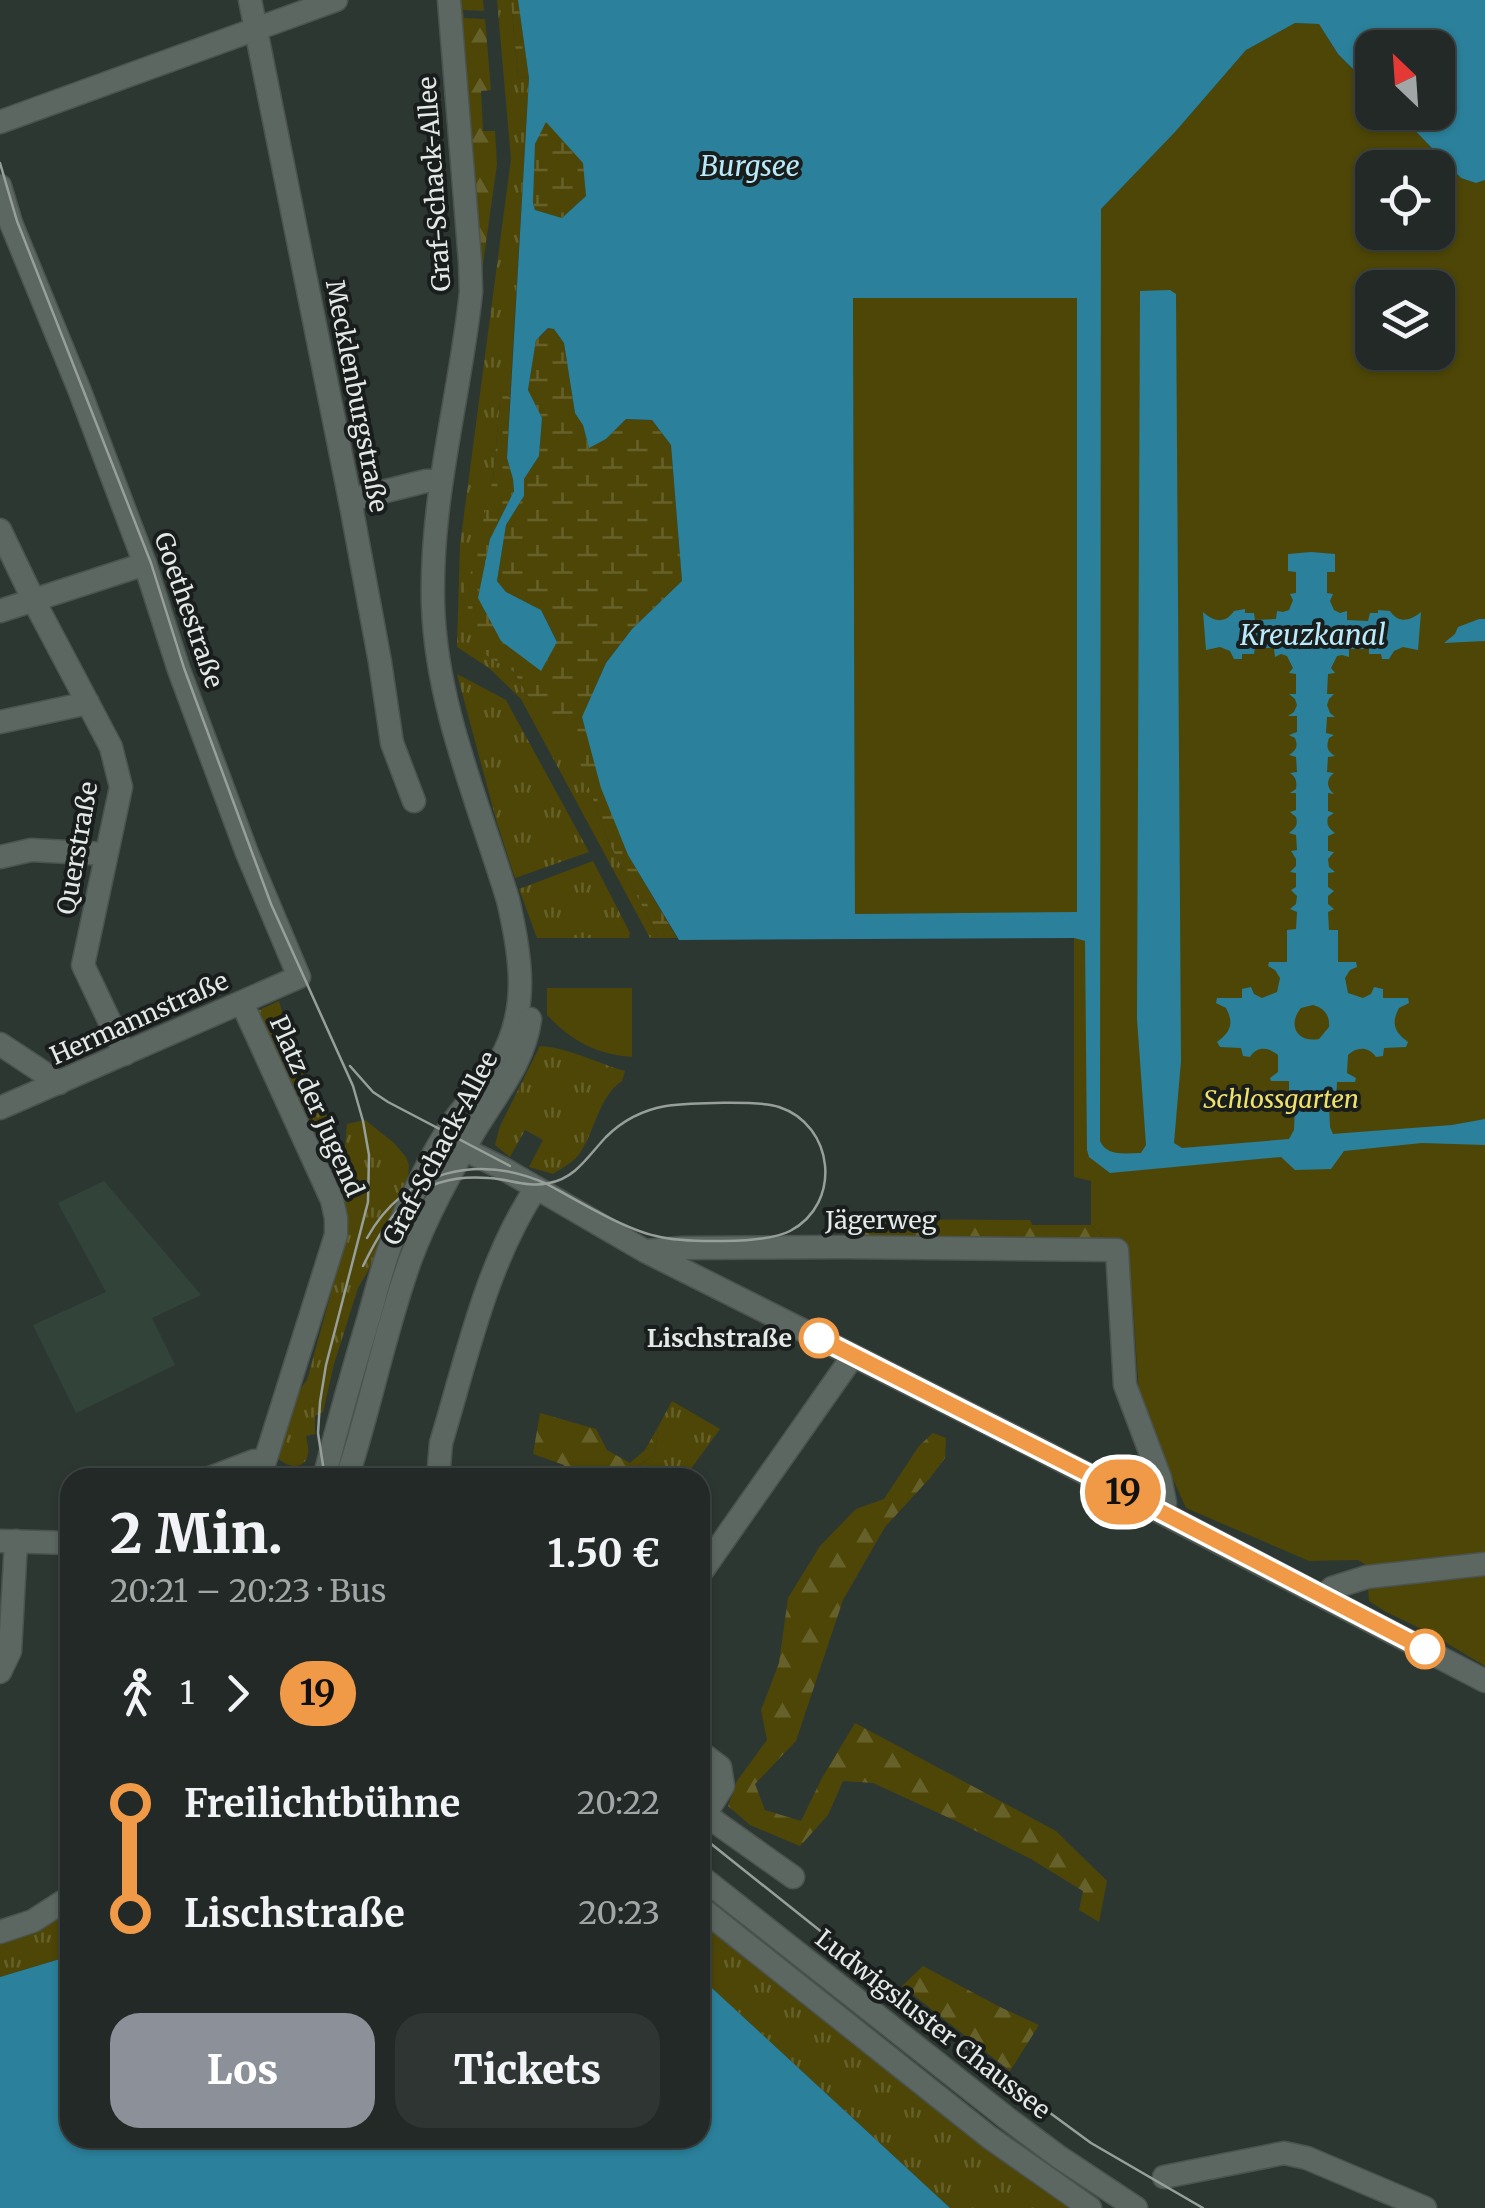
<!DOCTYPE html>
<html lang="de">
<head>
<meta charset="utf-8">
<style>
  :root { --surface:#222926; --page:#2e3532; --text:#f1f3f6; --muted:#a2a6a7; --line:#3f4543; --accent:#8c9099 }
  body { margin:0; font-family:Merriweather,serif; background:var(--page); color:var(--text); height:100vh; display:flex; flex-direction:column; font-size:38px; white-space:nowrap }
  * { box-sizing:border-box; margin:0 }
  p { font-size:32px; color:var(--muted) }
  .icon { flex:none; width:55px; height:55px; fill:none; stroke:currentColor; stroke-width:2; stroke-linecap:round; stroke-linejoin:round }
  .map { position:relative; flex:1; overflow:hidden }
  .drawer { position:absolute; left:60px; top:1468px; width:650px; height:680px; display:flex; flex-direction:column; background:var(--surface); border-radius:30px; box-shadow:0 2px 8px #0004,0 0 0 2px var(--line) }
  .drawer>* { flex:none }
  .badge { padding:0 20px; border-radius:32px; font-size:35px; line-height:65px }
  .needle { width:65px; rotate:335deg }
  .buttons { position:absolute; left:1355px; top:30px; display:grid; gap:20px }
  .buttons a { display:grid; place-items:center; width:100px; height:100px; border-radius:20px; background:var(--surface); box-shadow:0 2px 8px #0004,0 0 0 2px var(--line); font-size:50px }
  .map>.badge { position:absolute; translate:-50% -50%; box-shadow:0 0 0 5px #fff }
  .legs { display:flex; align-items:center; gap:15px; height:110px; padding:0 50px; font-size:32px }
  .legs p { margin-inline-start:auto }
  .head { display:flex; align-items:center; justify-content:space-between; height:170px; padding:0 50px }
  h1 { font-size:55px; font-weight:800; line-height:75px }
  .primary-button { display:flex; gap:20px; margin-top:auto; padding:20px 50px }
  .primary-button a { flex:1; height:115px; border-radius:30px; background:var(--accent); color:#fff; font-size:40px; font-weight:800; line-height:115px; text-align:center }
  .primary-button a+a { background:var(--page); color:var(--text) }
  ul { padding:0 50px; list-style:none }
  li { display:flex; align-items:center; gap:35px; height:110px; font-size:38px }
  li i { display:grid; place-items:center; width:15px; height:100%; margin:0 12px; background:currentColor }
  li i::after { content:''; width:25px; height:25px; margin:-12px; border:8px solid; border-radius:50%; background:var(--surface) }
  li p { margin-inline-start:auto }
  li:first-child i { background:linear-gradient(#0000 50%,currentColor 0) }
  li:last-child i { background:linear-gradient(currentColor 50%,#0000 0) }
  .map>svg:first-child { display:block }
  .built { fill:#32433a }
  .grass { fill:url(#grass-tufts) }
  .forest { fill:url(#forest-firs) }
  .wetland { fill:url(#wetland-marsh) }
  .park { fill:#4d4607; fill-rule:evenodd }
  .water { fill:#2b809b; fill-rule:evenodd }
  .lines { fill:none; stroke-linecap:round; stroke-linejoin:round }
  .minor-casing { stroke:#4b534f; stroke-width:25 }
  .minor { stroke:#5c6761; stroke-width:22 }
  .tram { stroke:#979f9b; stroke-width:2.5 }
  .line-1-casing { stroke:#fff; stroke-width:22 }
  .line-1 { stroke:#f09947; stroke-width:15 }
  .stop-1-dot { fill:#fff; stroke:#f09947; stroke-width:5 }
  .labels { text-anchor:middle; stroke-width:8; stroke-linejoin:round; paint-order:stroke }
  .street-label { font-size:25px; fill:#e3e9e6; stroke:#191d1b }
  .park-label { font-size:25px; font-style:italic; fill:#efe26b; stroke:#191d1b }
  .stop-label { font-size:25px; font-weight:bold; fill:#e3e9e6; stroke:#191d1b; text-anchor:end }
  .water-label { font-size:28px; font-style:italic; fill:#b9eafc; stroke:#191d1b }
</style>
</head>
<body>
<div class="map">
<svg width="1485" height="2208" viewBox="0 0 1485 2208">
  <defs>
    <pattern id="grass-tufts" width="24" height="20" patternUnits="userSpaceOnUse" patternTransform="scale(2.5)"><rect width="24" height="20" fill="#4d4607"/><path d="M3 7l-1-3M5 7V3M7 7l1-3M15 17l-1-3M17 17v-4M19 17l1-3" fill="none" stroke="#66612b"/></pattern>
    <pattern id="forest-firs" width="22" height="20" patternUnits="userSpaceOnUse" patternTransform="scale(2.5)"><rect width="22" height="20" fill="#4d4607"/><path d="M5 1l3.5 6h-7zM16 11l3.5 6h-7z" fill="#66612b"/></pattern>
    <pattern id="wetland-marsh" width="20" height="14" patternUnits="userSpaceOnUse" patternTransform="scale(2.5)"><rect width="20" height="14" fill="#4d4607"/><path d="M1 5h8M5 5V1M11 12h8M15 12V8" fill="none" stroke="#66612b"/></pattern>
  </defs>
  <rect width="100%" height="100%" fill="#2d3732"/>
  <polygon class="built" points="104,1181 201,1295 152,1318 175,1365 76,1413 33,1325 106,1292 58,1203"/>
  <g class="grass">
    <polygon points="497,0 511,0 518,77 529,78 510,398 501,390 493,479 484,654 514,672 531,701 565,721 609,843 659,938 650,938 521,699 489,668 457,647 460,545 511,159"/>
    <polygon points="457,674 506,700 589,852 515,878 497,823"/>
    <polygon points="593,861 630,933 629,938 537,938 519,889"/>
    <path d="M279 1001C289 1039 304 1094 335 1121L333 1124 313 1133 257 1011Z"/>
    <path d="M540 1046C570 1048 596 1063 625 1071L622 1081C599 1096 595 1131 580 1153 574 1162 562 1168 553 1174L529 1167 543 1140 525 1130 510 1157 495 1145 500 1126Z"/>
    <path d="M365 1120 394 1143 406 1157 409 1165 408 1177 404 1193 376 1257 358 1288 334 1364 323 1412 315 1416V1434L306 1436C307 1442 309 1448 308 1453 306 1472 285 1467 277 1457L292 1400 307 1380 339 1264 340 1202 347 1124Z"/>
    <polygon points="672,1401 720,1429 685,1477 622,1478 655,1454 658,1427"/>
    <polygon points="70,1897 70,1956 0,1977 0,1932"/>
    <polygon points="700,1907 1090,2208 950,2208 700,1977"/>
  </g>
  <g class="forest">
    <polygon points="460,0 483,0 484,11 463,10 464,18 485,19 491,90 481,91 483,131 495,131 497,164 481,278"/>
    <polygon points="853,1219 1030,1220 1032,1225 1091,1225 1117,1250 854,1247"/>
    <polygon points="540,1413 596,1429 607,1450 630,1463 645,1450 658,1427 655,1454 622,1477 560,1477 564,1465 533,1454"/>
    <polygon points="933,1433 946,1438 945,1458 930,1478 885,1527 843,1600 796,1741 755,1784 765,1810 801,1821 822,1778 855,1723 1056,1831 1107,1881 1099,1922 1079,1910 1083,1891 1031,1859 958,1822 873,1783 843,1781 828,1815 800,1846 750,1825 728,1806 737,1781 767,1740 761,1710 779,1663 788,1598 820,1546 856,1509 884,1499 919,1446"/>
    <polygon points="923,1966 1002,2008 1039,2025 1010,2071 902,1986"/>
  </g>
  <g class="wetland">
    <polygon points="511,0 518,0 529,78 518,77"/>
    <polygon points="546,121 584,163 586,196 562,218 535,210 533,203 535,144"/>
    <polygon points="549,328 554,329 564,343 575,413 583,424 589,447 606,439 626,419 652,420 671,445 682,581 632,629 606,663 582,718 628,855 677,938 659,938 609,843 565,722 550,725 531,701 514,672 484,654 471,631 466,593 493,479 501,389 510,398 507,458 513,479 514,491 490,539 478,597 541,670 557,641 541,610 506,592 497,581 506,525 524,496 524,479 539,456 542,418 528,391 536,340"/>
  </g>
  <g class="park">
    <path d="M1295 23 1319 24 1338 54 1372 88V112L1398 113 1461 178 1476 183 1485 180V1666L1430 1633 1386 1612 1369 1601 1366 1565 1358 1560 1309 1561 1186 1508 1140 1407 1129 1252 1117 1250 1091 1225V1181L1074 1177V938L1085 941H1099L1101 209 1175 132 1246 50ZM1372 168H1438V232H1372ZM1372 288H1438V352H1372Z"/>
    <polygon points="1077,297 1077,913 855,914 853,298"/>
    <path d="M547 988H632V1057C595 1054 572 1041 547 1015Z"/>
  </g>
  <g class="water">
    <path d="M518 0H1485V180L1476 183 1461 178 1398 113 1438 112V48H1372V88L1338 54 1319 24 1295 23 1246 50 1175 132 1101 209 1100 1141C1107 1157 1125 1153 1141 1153L1146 1145 1137 1019 1140 291 1170 290 1176 294 1181 1061 1174 1143 1182 1148 1289 1139 1294 1130 1295 1105 1289 1104V1081H1271L1270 1078 1278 1072V1055C1268 1047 1257 1046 1250 1057L1243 1056 1241 1048 1220 1047 1217 1042C1231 1032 1234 1023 1226 1008L1216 1003 1217 998H1242V989L1251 987 1254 994 1262 998 1277 992 1280 978 1275 970 1268 966 1269 962H1287V930L1296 929 1297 912 1290 909 1296 904 1297 896 1291 890 1296 887V873L1290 872 1296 866V859L1291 851 1297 850 1296 835 1289 833C1296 828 1298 825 1296 817L1290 812 1296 810V793H1290L1296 789C1297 781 1296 777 1290 773L1297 772 1296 757 1289 755C1297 750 1298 746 1295 738L1289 735 1297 732V716H1288L1294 712 1297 705 1295 699 1289 694H1296V674L1289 673 1293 668 1287 656 1281 654 1275 657 1274 648H1255L1254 654H1242V659H1234L1230 651 1220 647 1206 650 1203 612C1214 622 1225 624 1234 611L1245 609V613H1254L1255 620 1276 619 1277 611 1283 612 1289 610 1293 600 1290 594 1296 593V572L1288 571V554L1311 552 1335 554V572H1327V593L1333 594 1330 601 1334 610 1340 613 1347 611V620L1368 621 1370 613H1378V610L1390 611C1399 624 1410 621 1421 612L1418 650 1403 647 1394 651 1389 659H1382L1381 654H1369V649H1349V657L1342 655 1337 656 1331 668 1335 673 1328 674 1327 694H1334L1329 699 1327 705 1330 713 1335 717H1327L1326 733 1334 735 1329 738C1326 747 1327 751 1335 756L1328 757 1327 772 1334 773C1326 779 1326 787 1334 794L1328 793V811L1334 813 1328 817C1326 825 1329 828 1335 833L1328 836V851L1334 852 1328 859 1329 867 1335 872 1328 873V887L1334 891 1328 896V904L1334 909 1328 912 1329 930H1338V962H1356L1357 967 1350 970 1345 978 1348 993 1363 998 1371 994 1374 987 1383 989V998H1408L1409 1003 1399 1008C1391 1023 1394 1032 1408 1042L1406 1047 1384 1048 1383 1056 1376 1057C1368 1046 1357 1047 1348 1055L1347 1073 1356 1078 1355 1082H1337L1336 1104H1329L1330 1127 1333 1134 1345 1133 1452 1125 1485 1119V1145L1422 1143 1344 1151 1331 1169 1295 1170 1281 1157 1110 1173 1089 1157 1087 1150 1085 941 1074 938 679 940 628 855 601 788 582 717 606 663 632 629 682 581 671 445 652 420 626 419 606 439 589 448 583 425 575 413 564 343 554 329 548 328 536 340 528 390 542 418 539 456 524 479V496L506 525 497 581 506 592 541 610 557 642 541 671 501 641 478 598 490 539 514 491 513 479 507 458 529 78ZM546 122 583 163 586 196 562 218 535 210 533 203 535 144ZM1077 298V912L855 914 853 298ZM1313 1005C1324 1008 1330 1015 1329 1027L1319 1039C1297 1043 1287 1025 1301 1008Z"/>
    <polygon points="1479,619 1485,619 1485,641 1444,643 1455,634 1458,627"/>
    <polygon points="70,1956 70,2138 700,2138 700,1977 950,2208 0,2208 0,1977"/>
  </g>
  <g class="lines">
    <defs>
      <g id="minor">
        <polyline points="250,0 350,500 380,662 392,743 414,801"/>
        <polyline points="0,122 336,0"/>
        <polyline points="0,186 11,223 79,389 145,564 179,670 247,853 299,977 0,1108"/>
        <polyline points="350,500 426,481 440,481"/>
        <polyline points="0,530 34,601 111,747 121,787 83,965 125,1054"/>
        <polyline points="0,611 145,564"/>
        <polyline points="0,722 88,703"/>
        <polyline points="0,857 31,850 106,854"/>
        <polyline points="0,1044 59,1083"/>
        <polyline points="443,1139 504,1169 645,1251 1029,1444 1485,1681"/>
        <polyline points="646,1251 681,1248 842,1247 1117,1250 1125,1385 1160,1478 1165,1503 1162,1512"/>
        <polyline points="210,1478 254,1461 265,1461 336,1235 336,1218 332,1200 242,1003"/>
        <path d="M324 1478C338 1424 353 1370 369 1317 376 1293 382 1267 391 1244 409 1203 428 1159 453 1122 467 1101 486 1084 499 1062 530 1010 521 956 508 900 479 804 436 706 433 604 430 498 460 396 471 292L470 261 449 0"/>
        <path d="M347 1478C371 1405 385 1329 411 1258 427 1215 450 1174 472 1135 494 1097 524 1064 530 1019"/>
        <path d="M440 1478 439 1467 441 1443C467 1357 486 1264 536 1188"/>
        <polyline points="0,1541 70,1543"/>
        <polyline points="700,1574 853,1356"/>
        <polyline points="1324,1597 1332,1588 1367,1577 1485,1564"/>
        <polyline points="0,1672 10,1651 16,1541"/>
        <polyline points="700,1752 720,1767 723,1786 705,1815"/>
        <polyline points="700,1811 793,1877"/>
        <polyline points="700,1876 1008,2119 1059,2157 1136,2208"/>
        <polyline points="700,1907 989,2137 1090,2208"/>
        <polyline points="0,1932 33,1921 70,1897"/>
        <polyline points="1164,2177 1284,2153 1307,2158 1425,2208"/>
      </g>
    </defs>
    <use href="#minor" class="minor-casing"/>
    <use href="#minor" class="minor"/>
    <g class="tram">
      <polyline points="0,163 17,221 151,563 184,668 271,904 353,1086 363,1121 369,1155 368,1202 326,1365 320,1402 318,1433 325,1478"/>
      <polyline points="350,1066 373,1092 388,1102 510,1166"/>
      <path d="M363 1266C391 1209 419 1172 489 1178 509 1179 528 1188 549 1183 576 1178 588 1156 606 1137 622 1121 643 1110 666 1106 688 1103 759 1100 779 1107 834 1125 843 1203 790 1231 765 1244 684 1243 656 1236 624 1229 576 1200 547 1184 478 1153 405 1170 367 1238"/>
      <polyline points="700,1835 1031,2099 1091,2143 1203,2208"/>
    </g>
  </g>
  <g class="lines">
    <defs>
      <polyline id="line-1" points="819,1338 1096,1478 1425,1649"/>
    </defs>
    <use href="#line-1" class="line-1-casing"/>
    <use href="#line-1" class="line-1"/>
  </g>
  <g class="stop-1-dot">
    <circle cx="819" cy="1338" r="18"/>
    <circle cx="1425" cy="1649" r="18"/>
  </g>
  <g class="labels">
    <g class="street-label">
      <text transform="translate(434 184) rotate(-94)" y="9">Graf-Schack-Allee</text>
      <text transform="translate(357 396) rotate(79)" y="9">Mecklenburgstraße</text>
      <text transform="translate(189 610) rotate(71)" y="9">Goethestraße</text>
      <text transform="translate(77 848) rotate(-80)" y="9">Querstraße</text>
      <text transform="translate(139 1018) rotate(-24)" y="9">Hermannstraße</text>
      <text transform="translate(317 1106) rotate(66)" y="9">Platz der Jugend</text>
      <text transform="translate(440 1148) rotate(-62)" y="9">Graf-Schack-Allee</text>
      <text x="881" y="1229">Jägerweg</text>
      <text transform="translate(933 2024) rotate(38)" y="9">Ludwigsluster Chaussee</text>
    </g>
    <g class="park-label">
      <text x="1281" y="1108">Schlossgarten</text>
    </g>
    <g class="stop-label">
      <text x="792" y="1347">Lischstraße</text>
    </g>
    <g class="water-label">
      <text x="750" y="176">Burgsee</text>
      <text x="1313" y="645">Kreuzkanal</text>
    </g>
  </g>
</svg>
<div class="buttons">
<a><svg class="needle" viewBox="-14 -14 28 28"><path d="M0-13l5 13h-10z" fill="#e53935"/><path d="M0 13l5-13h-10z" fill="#a2a6a7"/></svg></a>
<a><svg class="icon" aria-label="locate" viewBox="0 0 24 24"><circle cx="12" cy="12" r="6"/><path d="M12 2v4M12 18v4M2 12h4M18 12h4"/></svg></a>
<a><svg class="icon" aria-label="layers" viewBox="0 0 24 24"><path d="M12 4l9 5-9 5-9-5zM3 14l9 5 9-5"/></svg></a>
</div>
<b class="badge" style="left:1123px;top:1492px;background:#f09947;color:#111">19</b>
<section class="drawer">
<div class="head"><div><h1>2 Min.</h1><p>20:21 – 20:23 · Bus</p></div><b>1.50 €</b></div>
<div class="legs"><svg class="icon" aria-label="walk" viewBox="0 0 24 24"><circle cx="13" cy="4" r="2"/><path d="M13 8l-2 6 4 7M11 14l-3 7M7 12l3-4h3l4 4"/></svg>1<svg class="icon" aria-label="forward" viewBox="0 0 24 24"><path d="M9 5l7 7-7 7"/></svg><b class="badge" style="background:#f09947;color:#111">19</b></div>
<ul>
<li><i style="color:#f09947"></i><b>Freilichtbühne</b><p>20:22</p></li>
<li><i style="color:#f09947"></i><b>Lischstraße</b><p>20:23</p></li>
</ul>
<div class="primary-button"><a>Los</a><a>Tickets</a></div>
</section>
</div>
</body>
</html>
